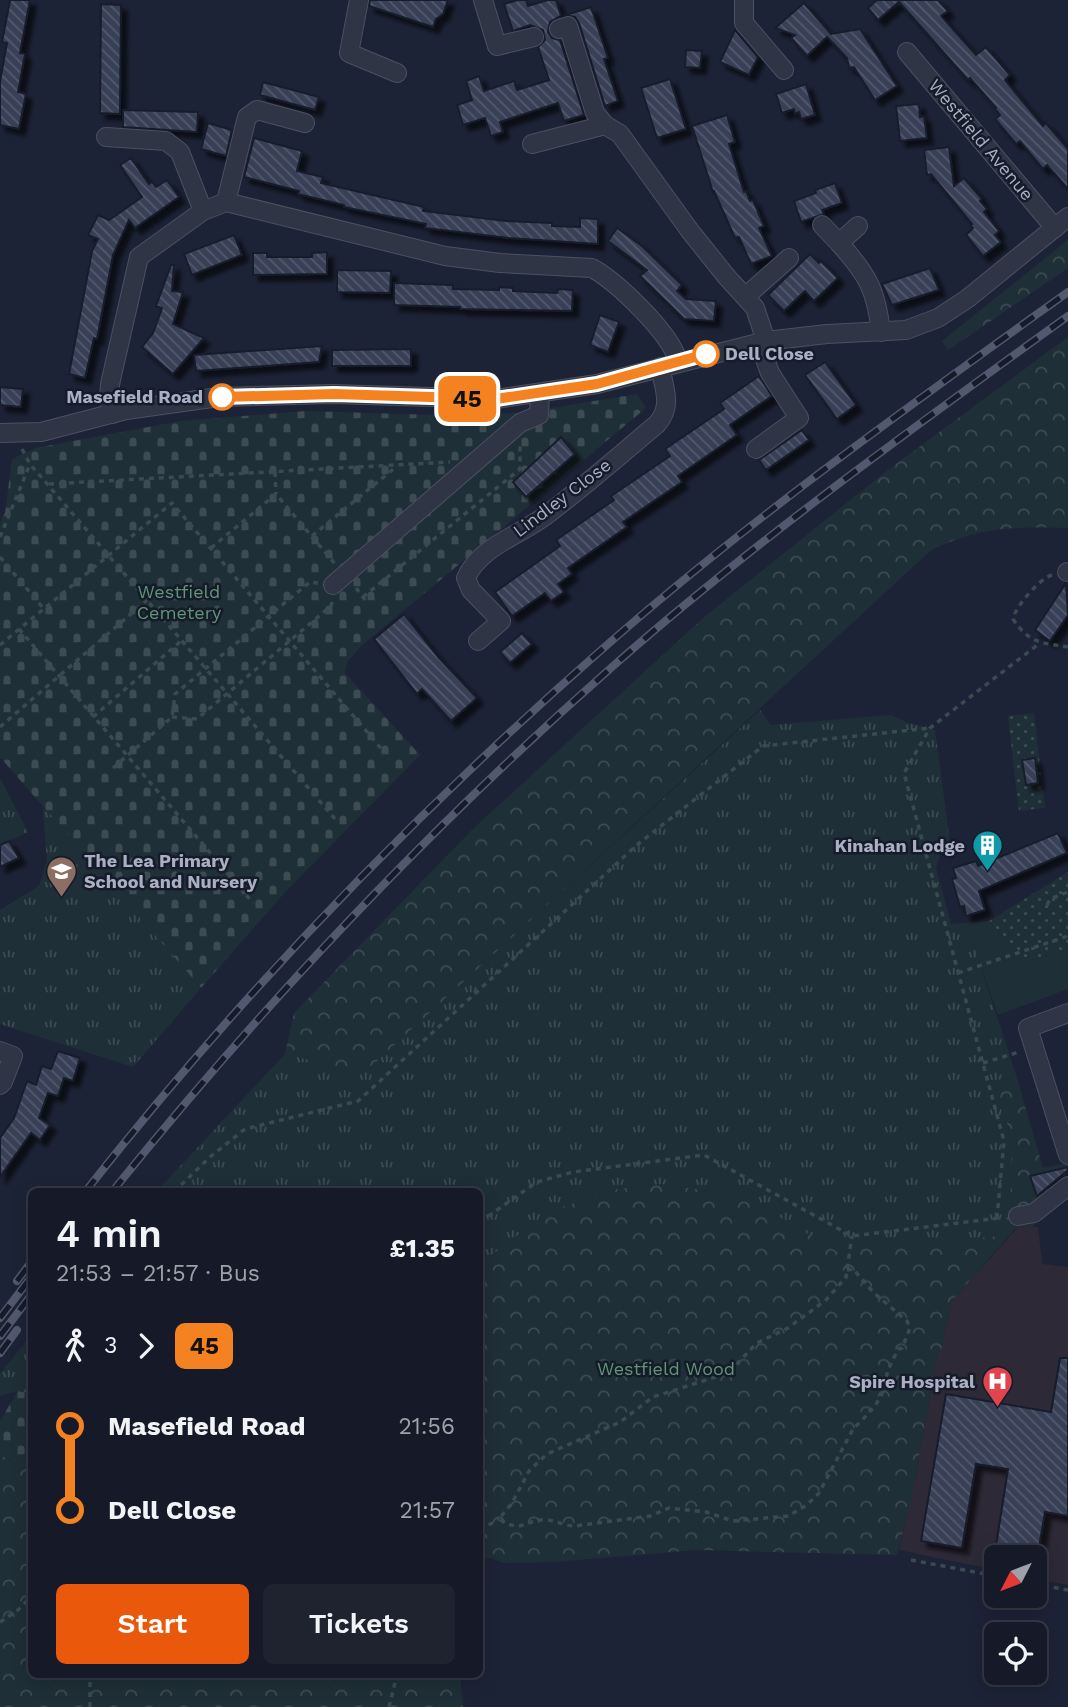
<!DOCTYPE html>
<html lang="en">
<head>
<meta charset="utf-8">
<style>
  :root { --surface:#161a28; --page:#1f2330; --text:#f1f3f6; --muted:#9ea1a8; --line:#353845; --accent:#ea580c }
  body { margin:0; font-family:"Work Sans",sans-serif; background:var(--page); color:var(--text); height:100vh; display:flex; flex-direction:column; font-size:26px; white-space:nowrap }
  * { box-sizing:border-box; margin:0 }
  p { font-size:23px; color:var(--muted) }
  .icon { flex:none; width:38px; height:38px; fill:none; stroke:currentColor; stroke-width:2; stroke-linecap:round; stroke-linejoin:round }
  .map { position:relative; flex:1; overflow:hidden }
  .side { position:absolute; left:28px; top:1188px; width:455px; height:490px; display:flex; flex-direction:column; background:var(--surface); border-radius:10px; box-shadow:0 4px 18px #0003,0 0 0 2px var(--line) }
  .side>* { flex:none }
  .badge { padding:0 14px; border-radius:10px; font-size:24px; line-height:46px }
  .needle { width:46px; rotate:228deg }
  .controls { position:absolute; left:984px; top:1545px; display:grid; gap:14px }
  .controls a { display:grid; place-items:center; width:63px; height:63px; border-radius:10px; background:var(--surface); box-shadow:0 4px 18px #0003,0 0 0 2px var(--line); font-size:35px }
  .map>.badge { position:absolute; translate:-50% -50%; box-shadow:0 0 0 4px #fff }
  .legs { display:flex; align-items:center; gap:10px; height:77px; padding:0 28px; font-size:23px }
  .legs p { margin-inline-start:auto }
  .overview { display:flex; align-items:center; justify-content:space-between; height:119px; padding:0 28px }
  h1 { font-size:38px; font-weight:600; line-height:52px }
  .action { display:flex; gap:14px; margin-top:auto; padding:14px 28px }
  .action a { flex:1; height:80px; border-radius:10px; background:var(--accent); color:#fff; font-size:28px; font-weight:600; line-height:80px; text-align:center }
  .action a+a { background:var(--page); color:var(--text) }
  ul { padding:0 28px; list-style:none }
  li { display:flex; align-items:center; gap:24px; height:84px; font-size:26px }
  li i { display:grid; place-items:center; width:10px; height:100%; margin:0 9px; background:currentColor }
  li i::after { content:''; width:18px; height:18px; margin:-9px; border:5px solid; border-radius:50%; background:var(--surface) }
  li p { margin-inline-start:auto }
  li:first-child i { background:linear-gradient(#0000 50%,currentColor 0) }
  li:last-child i { background:linear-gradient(currentColor 50%,#0000 0) }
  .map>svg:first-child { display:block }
  .medical { fill:#2d2937 }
  .grass { fill:#1f2f37 }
  .forest { fill:url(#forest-crowns) }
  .cemetery { fill:url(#cemetery-stones) }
  .park { fill:url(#park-tufts) }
  .garden { fill:url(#garden-dots) }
  .building { fill:url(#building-back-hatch); stroke:#181d2c; stroke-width:2; filter:url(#shadow) }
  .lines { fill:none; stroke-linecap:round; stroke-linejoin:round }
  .minor-casing { stroke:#4b5062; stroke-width:20 }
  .path { stroke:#394b51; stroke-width:3.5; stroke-dasharray:5 5; stroke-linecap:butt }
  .minor { stroke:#303546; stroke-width:18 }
  .rail-casing { stroke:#52586e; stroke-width:8 }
  .rail { stroke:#161b2a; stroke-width:5; stroke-dasharray:16; stroke-linecap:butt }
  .line-1-casing { stroke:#fff; stroke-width:16 }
  .line-1 { stroke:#f58220; stroke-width:10 }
  .stop-1-dot { fill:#fff; stroke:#f58220; stroke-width:3.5 }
  .labels { text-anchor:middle; stroke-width:5; stroke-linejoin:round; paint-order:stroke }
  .street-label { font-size:18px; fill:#aaafc4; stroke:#161b2a }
  .stop-label { font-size:18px; font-weight:bold; fill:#aaafc4; stroke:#161b2a; text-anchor:start }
  .park-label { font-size:18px; fill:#619577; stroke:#161b2a }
  .poi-label { font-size:18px; font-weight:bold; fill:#aaafc4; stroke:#161b2a; text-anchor:end }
</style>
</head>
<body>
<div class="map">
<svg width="1068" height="1707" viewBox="0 0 1068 1707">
  <defs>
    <pattern id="forest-crowns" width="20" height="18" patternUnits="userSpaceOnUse" patternTransform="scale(1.75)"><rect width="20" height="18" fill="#1f2f37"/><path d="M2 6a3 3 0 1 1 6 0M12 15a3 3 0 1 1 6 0" fill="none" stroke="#3d4b52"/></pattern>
    <pattern id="cemetery-stones" width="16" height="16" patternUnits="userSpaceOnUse" patternTransform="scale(1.75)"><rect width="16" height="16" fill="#1f2f37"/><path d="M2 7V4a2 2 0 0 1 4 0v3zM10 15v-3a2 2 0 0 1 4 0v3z" fill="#3d4b52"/></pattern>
    <pattern id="park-tufts" width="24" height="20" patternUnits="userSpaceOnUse" patternTransform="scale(1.75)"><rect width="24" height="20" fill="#1f2f37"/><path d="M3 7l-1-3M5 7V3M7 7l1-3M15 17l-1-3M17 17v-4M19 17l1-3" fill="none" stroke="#3d4b52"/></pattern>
    <pattern id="garden-dots" width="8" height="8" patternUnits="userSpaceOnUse" patternTransform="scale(1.75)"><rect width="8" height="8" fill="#1f2f37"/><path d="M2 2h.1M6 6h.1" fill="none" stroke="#3d4b52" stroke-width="1.8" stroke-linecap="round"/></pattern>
    <pattern id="building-back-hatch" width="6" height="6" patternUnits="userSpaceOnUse" patternTransform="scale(1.75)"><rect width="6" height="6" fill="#394057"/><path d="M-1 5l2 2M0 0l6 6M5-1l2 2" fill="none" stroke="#53596e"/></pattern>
    <filter id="shadow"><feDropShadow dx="6" dy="6" stdDeviation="2" flood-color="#0009"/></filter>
  </defs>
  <rect width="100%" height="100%" fill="#1d2336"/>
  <polygon class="medical" points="1018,1227 1038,1227 1042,1264 1068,1267 1068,1585 1034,1579 1034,1558 996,1558 996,1570 899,1550 915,1480 937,1355 941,1351 951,1302"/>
  <polygon class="grass" points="989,921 1024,962 1068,949 1068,989 998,1015 971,938 951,924"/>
  <g class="forest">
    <polygon points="1068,240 1068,268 948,350 942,341"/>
    <path d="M1068 337V528C1015 527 979 526 930 551L363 1075 285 1054 294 1013 475 827 702 619 888 470Z"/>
    <polygon points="1016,1075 1043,1168 1068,1163 1068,1180 1056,1192 1032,1228 1018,1227 1014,1230 951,1302 941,1351 937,1355 912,1496 897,1555 696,1550 553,1562 503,1563 491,1558 480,1558 480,1264 549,1211 617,1189 662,1184 745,1196 837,1251 1012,1141 995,1081"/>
    <polygon points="0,1456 31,1463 32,1675 460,1675 463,1707 0,1707"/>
  </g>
  <g class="cemetery">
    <polygon points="637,394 646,408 360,647 347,662 345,673 420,755 285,892 201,988 0,757 0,522 5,513 12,459 36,448 180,421 306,411 466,416 526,412"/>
    <polygon points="18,1391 31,1393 31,1463 0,1456 0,1421"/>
  </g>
  <g class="park">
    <polygon points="760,710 771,725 891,715 908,723 935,730 951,850 940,854 936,868 951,924 971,937 1016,1075 995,1081 1012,1141 1010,1206 1001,1236 836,1251 745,1196 662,1184 617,1189 549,1211 480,1264 480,1192 156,1192 285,1054 363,1074"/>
    <polygon points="0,778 28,832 0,845"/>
    <polygon points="45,808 201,988 133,1067 0,1024 0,910 39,886 47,861 43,810"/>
    <polygon points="31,1335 31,1393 18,1391 0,1396 0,1374"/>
  </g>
  <g class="garden">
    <polygon points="1034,713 1045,808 1019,811 1008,716"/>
    <polygon points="1068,872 1068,949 1024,962 989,921"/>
  </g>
  <g class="building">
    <polygon points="10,0 30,0 20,53 25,54 18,92 26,94 19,129 0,125 0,81 7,43 2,42"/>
    <polygon points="370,0 448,0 443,14 436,19 433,27 369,6"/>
    <polygon points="518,0 526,0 528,6 548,0 556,0 561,16 550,22 548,32 552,38 560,40 584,115 564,121 558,103 500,122 503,132 491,136 485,118 463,125 457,105 472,100 466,81 479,76 484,91 514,81 517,90 549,80 538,47 545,40 543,30 530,25 513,31 504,4"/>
    <polygon points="877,0 938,0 948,11 941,16 976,55 986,47 1010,75 1005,80 1043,126 1046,123 1068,149 1068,189 1047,165 1043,169 1020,141 1016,144 995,119 1000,115 995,109 996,108 970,78 968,80 899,2 878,20 868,8"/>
    <polygon points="804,3 831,34 860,29 897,86 875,100 854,67 849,68 847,58 827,37 807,56 791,38 795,35 775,28"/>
    <polygon points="101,4 121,5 120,114 100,113"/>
    <polygon points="591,7 608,58 604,59 618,101 605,106 579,23 575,17 566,15"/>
    <polygon points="735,30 758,57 749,75 720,62"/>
    <polygon points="686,50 702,51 700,68 685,67"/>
    <polygon points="670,79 686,129 657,138 641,88"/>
    <polygon points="263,82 319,97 315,110 260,95"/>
    <polygon points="806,84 815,115 801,119 799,112 795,114 794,109 782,113 776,94"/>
    <polygon points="919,104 920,117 924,116 927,138 900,141 896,106"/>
    <polygon points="123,110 198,112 197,132 123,127"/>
    <polygon points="727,115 735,142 729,144 744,192 746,191 750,201 753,200 764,226 759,228 772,256 751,264 739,237 735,238 714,191 713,192 692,126"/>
    <polygon points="208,123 232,130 226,156 201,149"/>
    <polygon points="254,138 302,151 297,171 323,177 321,183 424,207 423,211 506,221 552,223 552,226 580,227 580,218 598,219 598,244 509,238 425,228 426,224 344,207 344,205 298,194 299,191 244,177"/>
    <polygon points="949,147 954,186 964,178 982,199 980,201 987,209 984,212 999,231 995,235 1001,242 983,256 966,235 973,228 970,225 972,224 931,174 927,175 924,150"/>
    <polygon points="131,158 149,184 152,182 156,187 167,180 179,197 135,228 129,220 113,255 97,339 94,338 85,378 69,374 92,251 98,239 88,235 98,215 109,220 142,197 120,165"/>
    <polygon points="835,183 842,203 822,210 824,214 801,222 794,201 816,193 815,190"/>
    <polygon points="617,228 642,246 682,285 677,291 686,299 716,301 714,321 684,319 640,276 647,270 608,241"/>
    <polygon points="234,235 242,255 192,275 184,254"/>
    <polygon points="327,252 327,274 253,275 253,253 267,253 267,257 312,257 312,253"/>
    <polygon points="810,254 819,263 821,261 838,278 814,301 805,291 784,311 768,295"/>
    <polygon points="171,265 174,265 172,291 183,292 173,324 204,338 173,374 142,347 153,333 162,308 156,306"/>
    <polygon points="930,268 939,290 892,305 882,284"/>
    <polygon points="337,270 391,271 390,293 337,292"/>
    <polygon points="394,283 453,285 453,289 499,290 499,287 513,288 513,291 557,293 558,289 573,290 572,311 460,309 460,307 394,305"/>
    <polygon points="600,315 619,322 608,352 590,345"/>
    <polygon points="322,346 319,362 196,371 194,355"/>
    <polygon points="411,349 411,366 332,366 332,350"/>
    <polygon points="825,362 856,405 837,419 805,375"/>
    <polygon points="759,376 772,396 730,425 737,435 678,476 682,482 623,522 627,527 568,568 572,574 558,584 564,592 551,601 545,593 512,616 495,592 560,546 556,540 614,500 611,496 670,456 665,449 724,409 720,403"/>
    <polygon points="0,387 23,389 21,407 0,405"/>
    <polygon points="802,430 809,440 766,470 759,460"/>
    <polygon points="561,437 575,454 526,497 513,482"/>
    <polygon points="1066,583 1068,615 1050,641 1035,630"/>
    <polygon points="404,614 439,658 477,698 451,721 422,689 417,694 374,639"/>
    <polygon points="522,633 532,644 510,663 500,652"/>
    <polygon points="1035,758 1038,783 1026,785 1022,760"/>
    <polygon points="1058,833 1067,853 979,891 985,910 966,916 964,906 960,907 952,879 956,878 953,868 976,861 978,866"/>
    <polygon points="9,841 19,858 0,867 0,845"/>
    <polygon points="58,1051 80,1058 73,1081 64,1078 58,1096 48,1093 39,1118 50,1125 40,1140 31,1133 0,1177 0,1138 14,1118 27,1081 36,1085 42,1066 51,1069"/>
    <polygon points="1068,1167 1068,1170 1037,1196 1030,1176"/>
    <polygon points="1060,1358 1068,1358 1068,1516 1045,1512 1037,1559 995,1552 1008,1469 976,1464 962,1548 921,1541 946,1394 1051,1412"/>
  </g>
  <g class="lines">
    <defs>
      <g id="minor">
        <polyline points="359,0 349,53 397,73"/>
        <polyline points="483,0 497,46 534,37"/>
        <polyline points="744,0 744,23 784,70"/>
        <polyline points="559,29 568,26 595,113 605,125 620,134 690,231 726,276 755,308 766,341"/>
        <polyline points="907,52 1055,228"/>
        <polyline points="106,137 166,141 180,152 203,211"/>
        <polyline points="532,144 605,125"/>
        <polyline points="226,202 247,117 257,110 305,123"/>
        <polyline points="822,225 839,243"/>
        <path d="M858 226 839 243C868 275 876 290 881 332"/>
        <polyline points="746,296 789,258"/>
        <path d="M112 414 109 398 110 384 139 257 203 211 226 202 445 256 500 263 592 268C617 282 672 334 678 362"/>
        <polyline points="0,433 41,432 126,410 219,397 333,394 496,399 597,384 766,341 827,334 906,330 938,318 967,299 1068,217"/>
        <polyline points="756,449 799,418 770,373 759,342"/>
        <polyline points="1067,572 1068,572"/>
        <polyline points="333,585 520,423 539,415 540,393"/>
        <path d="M478 641 501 621 471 590 466 578C479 547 520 535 545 516 584 487 620 455 657 424 673 406 664 388 660 367"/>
        <polyline points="1068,1013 1028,1028 1068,1155"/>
        <polyline points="0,1051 13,1056 3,1082 0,1085"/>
        <polyline points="1018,1216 1034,1213 1068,1186"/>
      </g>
    </defs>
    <use href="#minor" class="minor-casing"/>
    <g class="path">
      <polyline points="22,449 30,464 335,819"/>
      <polyline points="275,472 276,494"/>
      <polyline points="49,484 450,462"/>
      <polyline points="312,536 397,466"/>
      <polyline points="0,537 30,464"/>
      <polyline points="211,548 276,494 335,564"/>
      <polyline points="0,557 44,609"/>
      <path d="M1052 575C1040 578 1015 607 1013 619 1029 643 1041 643 1068 647"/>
      <polyline points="356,588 367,602"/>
      <polyline points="363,597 520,469 520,446"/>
      <polyline points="19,629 253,903"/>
      <polyline points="0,645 172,503 385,753"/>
      <polyline points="93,717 181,641"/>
      <polyline points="172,717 197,719 331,606 332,602"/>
      <polyline points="0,727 147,600"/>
      <polyline points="113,768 172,717 175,694 310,582 318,583"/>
      <polyline points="1047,905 1050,899 1068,892"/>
      <polyline points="958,973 1068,936"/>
      <polyline points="983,1063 1019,1052"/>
      <polyline points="174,1192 210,1157 245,1129 358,1101 638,844 763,746 930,728"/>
      <polyline points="997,1218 1004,1141 904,773 930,728 1040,643"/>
      <polyline points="480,1222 537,1182 573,1172 704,1155 852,1236 999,1218"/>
      <path d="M847 1270 853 1269 874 1293 907 1321 910 1328 902 1348 898 1349 888 1370 882 1394 874 1408 868 1412 865 1417 853 1429 819 1493 807 1505 788 1516 733 1521 706 1512 669 1508 650 1516 575 1526C565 1526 557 1521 547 1520 525 1518 524 1535 499 1519L512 1503 529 1471 547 1454 620 1422 653 1397 728 1373 757 1343 788 1328 826 1300 846 1277 852 1236"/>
      <polyline points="32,1365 32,1372"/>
      <polyline points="480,1530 499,1519"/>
      <polyline points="911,1560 996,1576"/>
      <polyline points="1034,1584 1068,1590"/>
      <polyline points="0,1622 18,1610 32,1596"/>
      <polyline points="90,1707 90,1675"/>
      <polyline points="389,1707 397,1675"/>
    </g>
    <use href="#minor" class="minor"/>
    <defs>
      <g id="rail">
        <path d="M85 1192C239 996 412 816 599 652 747 521 908 407 1068 292"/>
        <path d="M112 1192C264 1003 430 827 612 667 756 540 913 428 1068 316"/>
        <polyline points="17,1281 32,1261"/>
        <polyline points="0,1318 32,1276"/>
        <polyline points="0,1336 32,1294"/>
        <polyline points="0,1353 17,1330"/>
      </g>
    </defs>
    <use href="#rail" class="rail-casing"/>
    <use href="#rail" class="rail"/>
  </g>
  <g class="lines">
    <defs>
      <polyline id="line-1" points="222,397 334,394 496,399 597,384 706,354"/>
    </defs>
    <use href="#line-1" class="line-1-casing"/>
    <use href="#line-1" class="line-1"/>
  </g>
  <defs>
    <symbol id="building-pin" viewBox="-11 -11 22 30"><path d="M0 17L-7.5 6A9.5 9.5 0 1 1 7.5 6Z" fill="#0f9aa8" stroke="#161b2a"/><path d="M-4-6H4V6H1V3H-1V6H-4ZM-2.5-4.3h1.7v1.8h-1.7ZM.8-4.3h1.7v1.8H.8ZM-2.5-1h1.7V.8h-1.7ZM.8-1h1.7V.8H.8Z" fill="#fff"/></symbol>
    <symbol id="school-pin" viewBox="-11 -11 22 30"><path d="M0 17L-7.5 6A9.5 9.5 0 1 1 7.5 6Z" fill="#8d6e63" stroke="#161b2a"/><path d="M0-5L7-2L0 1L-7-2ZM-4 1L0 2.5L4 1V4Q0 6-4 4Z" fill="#fff"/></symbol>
    <symbol id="hospital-pin" viewBox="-11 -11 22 30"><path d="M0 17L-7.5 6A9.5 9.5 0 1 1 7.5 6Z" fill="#e0444e" stroke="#161b2a"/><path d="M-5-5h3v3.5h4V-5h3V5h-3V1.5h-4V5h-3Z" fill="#fff"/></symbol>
  </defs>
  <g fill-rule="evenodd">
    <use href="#building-pin" x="970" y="828" width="35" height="47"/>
    <use href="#school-pin" x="44" y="854" width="35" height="47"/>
    <use href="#hospital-pin" x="980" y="1364" width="35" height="47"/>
  </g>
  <g class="stop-1-dot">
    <circle cx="706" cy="354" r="12"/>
    <circle cx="222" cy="397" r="12"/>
  </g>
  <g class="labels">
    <g class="street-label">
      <text transform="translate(981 140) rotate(50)" y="6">Westfield Avenue</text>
      <text transform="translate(562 498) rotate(-37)" y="6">Lindley Close</text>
    </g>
    <g class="stop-label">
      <text x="725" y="360">Dell Close</text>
      <text x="203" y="403" text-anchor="end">Masefield Road</text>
    </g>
    <g class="park-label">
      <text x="179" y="598">Westfield<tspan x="179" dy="21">Cemetery</tspan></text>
      <text x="666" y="1375">Westfield Wood</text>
    </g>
    <g class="poi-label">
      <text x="965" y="852">Kinahan Lodge</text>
      <text x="84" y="867" text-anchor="start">The Lea Primary<tspan x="84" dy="21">School and Nursery</tspan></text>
      <text x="975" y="1388">Spire Hospital</text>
    </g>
  </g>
</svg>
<div class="controls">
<a><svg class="needle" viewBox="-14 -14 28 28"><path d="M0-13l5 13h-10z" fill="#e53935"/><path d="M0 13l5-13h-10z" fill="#9ea1a8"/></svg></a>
<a><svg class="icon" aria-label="locate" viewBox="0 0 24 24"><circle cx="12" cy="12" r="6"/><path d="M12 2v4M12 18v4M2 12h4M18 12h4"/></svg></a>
</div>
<b class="badge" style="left:467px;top:399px;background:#f58220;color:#111">45</b>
<section class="side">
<div class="overview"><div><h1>4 min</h1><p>21:53 – 21:57 · Bus</p></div><b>£1.35</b></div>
<div class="legs"><svg class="icon" aria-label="walk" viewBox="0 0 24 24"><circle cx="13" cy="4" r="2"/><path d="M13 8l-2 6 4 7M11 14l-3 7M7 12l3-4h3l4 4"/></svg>3<svg class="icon" aria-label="forward" viewBox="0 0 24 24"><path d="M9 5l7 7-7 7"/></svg><b class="badge" style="background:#f58220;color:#111">45</b></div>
<ul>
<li><i style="color:#f58220"></i><b>Masefield Road</b><p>21:56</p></li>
<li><i style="color:#f58220"></i><b>Dell Close</b><p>21:57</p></li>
</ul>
<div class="action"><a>Start</a><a>Tickets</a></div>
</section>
</div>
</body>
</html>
